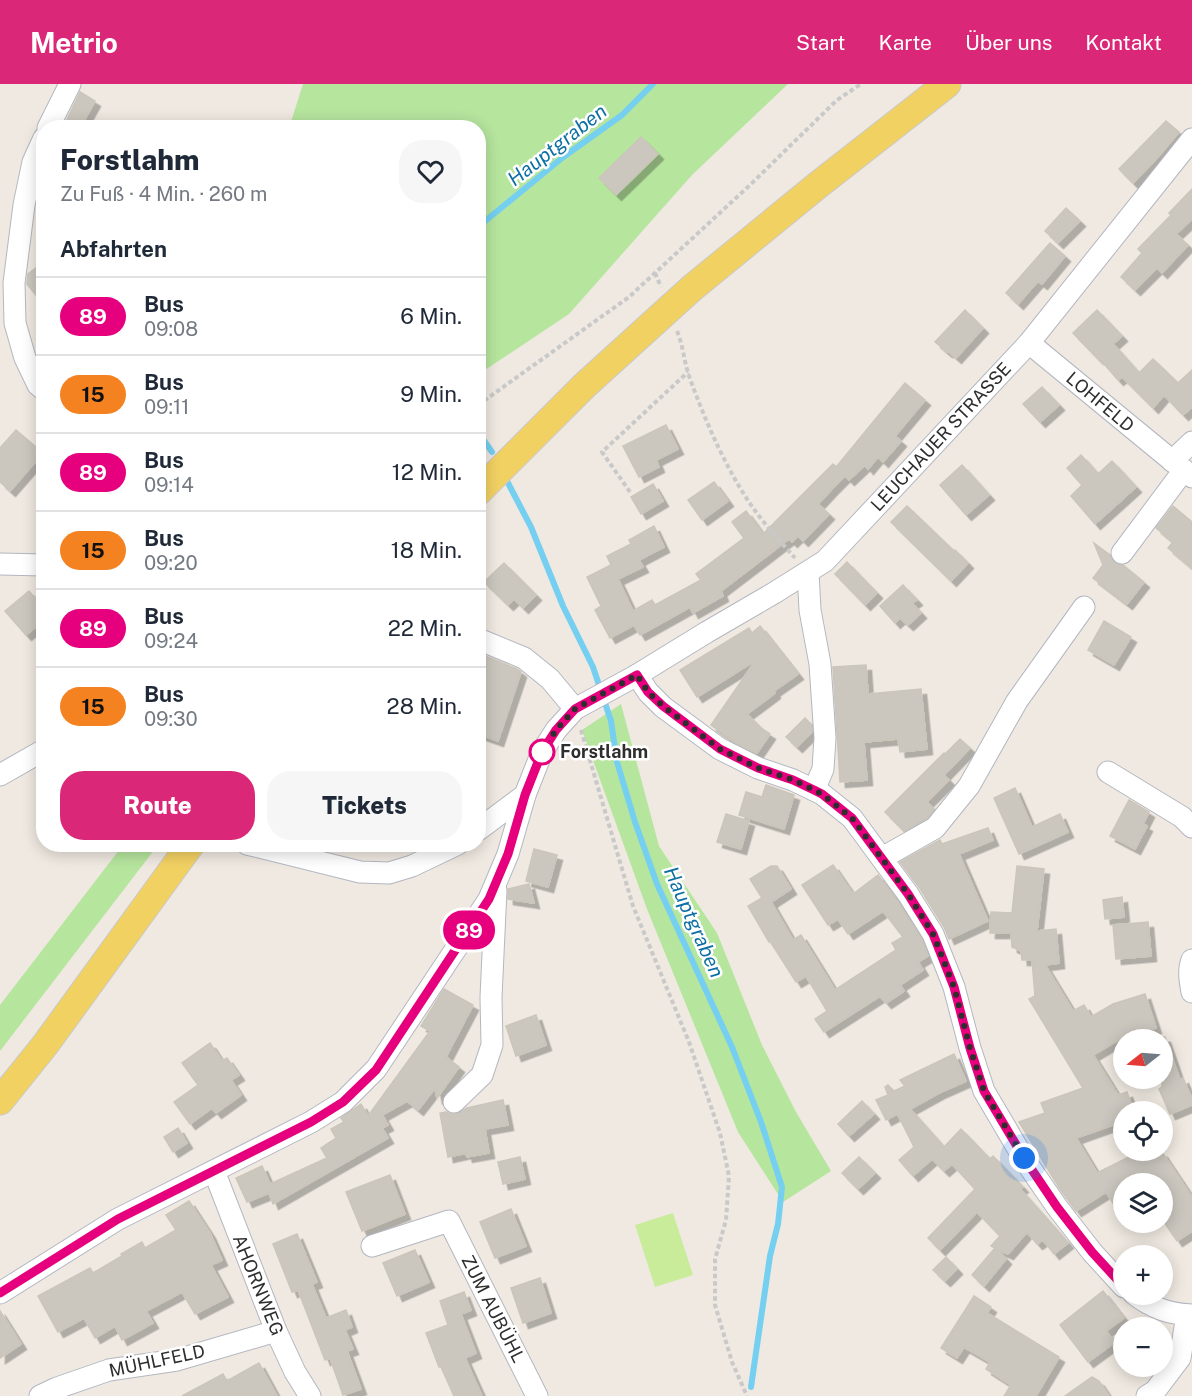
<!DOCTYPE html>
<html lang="de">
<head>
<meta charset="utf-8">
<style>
  :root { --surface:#fff; --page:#f6f6f7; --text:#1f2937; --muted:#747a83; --line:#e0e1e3; --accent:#db2777 }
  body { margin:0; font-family:"Public Sans",sans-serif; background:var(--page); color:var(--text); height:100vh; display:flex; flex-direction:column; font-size:22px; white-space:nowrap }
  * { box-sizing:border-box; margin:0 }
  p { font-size:20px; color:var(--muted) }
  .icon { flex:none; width:33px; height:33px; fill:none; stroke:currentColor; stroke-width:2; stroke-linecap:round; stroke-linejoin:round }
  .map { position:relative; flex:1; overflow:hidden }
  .details { position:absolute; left:36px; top:36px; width:450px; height:732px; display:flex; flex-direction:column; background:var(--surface); border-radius:24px; box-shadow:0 3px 15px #0003 }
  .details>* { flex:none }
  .badge { padding:0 12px; border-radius:20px; font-size:21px; line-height:39px }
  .needle { width:39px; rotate:253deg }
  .fabs { position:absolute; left:1113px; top:945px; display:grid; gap:12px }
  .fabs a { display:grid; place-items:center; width:60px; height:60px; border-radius:50%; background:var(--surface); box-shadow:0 3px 15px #0003; font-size:30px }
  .you { position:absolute; width:30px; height:30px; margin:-15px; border:4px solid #fff; border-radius:50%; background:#1a73e8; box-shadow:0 0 0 9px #1a73e833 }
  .map>.badge { position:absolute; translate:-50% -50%; box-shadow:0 0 0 3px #fff }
  h2 { padding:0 24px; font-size:22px; line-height:54px }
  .round { display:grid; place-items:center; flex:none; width:63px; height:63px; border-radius:24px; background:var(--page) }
  .summary { display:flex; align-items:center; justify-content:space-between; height:102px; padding:0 24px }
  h1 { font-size:28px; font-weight:800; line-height:45px }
  .primary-button { display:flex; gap:12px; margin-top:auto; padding:12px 24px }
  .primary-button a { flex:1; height:69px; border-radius:24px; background:var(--accent); color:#fff; font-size:24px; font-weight:800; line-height:69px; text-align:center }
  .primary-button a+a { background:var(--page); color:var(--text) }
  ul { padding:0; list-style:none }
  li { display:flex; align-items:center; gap:18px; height:78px; padding:0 24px; border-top:2px solid var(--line) }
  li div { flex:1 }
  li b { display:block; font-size:22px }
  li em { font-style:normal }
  li .badge { min-width:66px; font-weight:700; text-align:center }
  header { display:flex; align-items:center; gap:36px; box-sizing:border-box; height:84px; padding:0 30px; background:var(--accent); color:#fff }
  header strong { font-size:28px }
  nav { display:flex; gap:33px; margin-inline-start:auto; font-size:21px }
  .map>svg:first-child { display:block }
  .green { fill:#b6e59e }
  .pitch { fill:#c9ec9a }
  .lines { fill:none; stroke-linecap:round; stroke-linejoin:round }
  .stream { stroke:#75cff0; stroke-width:6 }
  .building { fill:#cbc7bf; stroke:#cbc5ba; stroke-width:1.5; filter:url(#shadow) }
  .minor-casing { stroke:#b4b7c1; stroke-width:23 }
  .major-casing { stroke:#c9c9c9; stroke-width:29 }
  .path { stroke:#c9c9c9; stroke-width:4; stroke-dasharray:4.5 3; stroke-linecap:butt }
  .minor { stroke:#fff; stroke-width:21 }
  .major { stroke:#f2d163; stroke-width:27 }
  .line-casing { stroke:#fff; stroke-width:14 }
  .line { stroke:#e6007e; stroke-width:9 }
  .walk { stroke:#2e2e2e; stroke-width:6; stroke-dasharray:0 10.8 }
  .stop-dot { fill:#fff; stroke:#e6007e; stroke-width:3 }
  .labels { text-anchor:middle; stroke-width:5; stroke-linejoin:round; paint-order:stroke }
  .street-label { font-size:18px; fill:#2e2e2e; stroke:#fff }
  .stop-label { font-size:18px; font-weight:bold; fill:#2e2e2e; stroke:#fff; text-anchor:start }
  .water-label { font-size:20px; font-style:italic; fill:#0d6fa3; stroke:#fff }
</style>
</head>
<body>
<header>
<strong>Metrio</strong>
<nav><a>Start</a><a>Karte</a><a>Über uns</a><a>Kontakt</a></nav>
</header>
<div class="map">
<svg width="1192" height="1312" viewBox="0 0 1192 1312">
  <defs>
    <filter id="shadow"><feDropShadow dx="5.5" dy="5.5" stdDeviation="0" flood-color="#0004"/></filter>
  </defs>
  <rect width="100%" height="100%" fill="#efe9e1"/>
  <g class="green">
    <polygon points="303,0 788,0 692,91 569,230 479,290 478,44 289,44"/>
    <polygon points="621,620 659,762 717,849 762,961 796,1028 831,1087 783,1118 738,1048 647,825 582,646"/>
    <polygon points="123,761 158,761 0,967 0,921"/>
  </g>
  <polygon class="pitch" points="673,1129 693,1191 655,1203 635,1141"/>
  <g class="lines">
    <g class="stream">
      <polyline points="478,143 562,74 622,31 653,0"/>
      <polyline points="478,348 492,368"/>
      <polyline points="507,397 531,443 563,522 593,583 611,637 617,678 635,738 657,800 732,963 761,1038 782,1103 778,1140 770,1172 751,1303"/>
    </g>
  </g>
  <g class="building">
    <polygon points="80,8 95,17 80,44 63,44"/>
    <polygon points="1166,37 1179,48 1158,73 1133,99 1119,85"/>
    <polygon points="641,53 658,70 616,111 599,94"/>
    <polygon points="1192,105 1192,135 1176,150 1188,161 1162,189 1157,184 1135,206 1121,193 1142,169 1138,165 1171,131 1169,129"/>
    <polygon points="1066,124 1080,137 1058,159 1045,147"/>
    <polygon points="1050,159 1065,172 1042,200 1038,197 1018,220 1006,209"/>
    <polygon points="44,178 44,221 27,200 28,190"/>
    <polygon points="965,226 983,244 956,274 948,267 947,268 935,258"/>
    <polygon points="1097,226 1122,252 1113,260 1139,289 1153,275 1178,299 1192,286 1192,323 1183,331 1164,311 1153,324 1122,293 1118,296 1099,274 1098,275 1073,249"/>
    <polygon points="905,299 925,316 895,352 901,357 883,378 878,373 868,385 865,381 849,396 845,392 832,405 818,420 829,430 803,457 798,452 792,458 789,455 721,507 723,512 693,529 690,523 640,551 634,541 610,554 595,526 601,522 587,493 611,481 607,472 631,460 629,456 654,442 664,463 639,476 643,483 618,495 633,527 652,516 655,521 701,496 696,490 744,454 732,438 746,427 763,450 833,380 842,388 837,382"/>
    <polygon points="1042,303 1059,321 1040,338 1023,320"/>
    <polygon points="666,341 678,365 656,376 659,383 639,393 623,362"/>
    <polygon points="16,346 43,369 10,407 0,398 0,364"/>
    <polygon points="1081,371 1098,390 1112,377 1136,403 1095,440 1071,412 1082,401 1067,384"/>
    <polygon points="962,381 989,411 966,431 940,401"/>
    <polygon points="714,398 728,417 702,436 688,416"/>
    <polygon points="653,400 663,417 641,430 631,413"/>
    <polygon points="907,422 954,467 955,466 968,479 951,497 891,438"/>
    <polygon points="1173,422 1192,438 1192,484 1168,464 1173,458 1156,444"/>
    <polygon points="1094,459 1110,471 1114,479 1123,481 1144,498 1127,520 1093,494 1103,481"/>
    <polygon points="847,478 877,509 865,521 835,490"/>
    <polygon points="504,479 536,511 523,524 514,515 508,521 484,498"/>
    <polygon points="903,501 917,516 912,519 921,529 908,541 900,534 895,539 880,522"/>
    <polygon points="29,507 44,524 44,536 26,551 5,527"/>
    <polygon points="1104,537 1131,553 1114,581 1088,566"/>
    <polygon points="760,542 798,590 774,607 775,609 747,630 761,644 770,650 757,669 738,660 711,641 756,576 697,613 680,586 749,544 752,549"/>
    <polygon points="478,569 517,585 521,588 498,657 478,650"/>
    <polygon points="866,581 868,610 921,605 927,665 900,668 898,655 864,658 867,696 840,698 833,583"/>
    <polygon points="805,634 811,640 812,648 797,663 786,653"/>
    <polygon points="960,655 970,664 944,691 949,696 927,718 934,725 927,734 904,747 885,728 944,669 945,670"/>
    <polygon points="766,701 794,711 784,745 739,731 746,708 762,713"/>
    <polygon points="1015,704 1032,743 1060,730 1068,748 1019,770 994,714"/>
    <polygon points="1129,716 1149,728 1143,740 1147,742 1135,765 1110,752"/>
    <polygon points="726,730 749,737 741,765 717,758"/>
    <polygon points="988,744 993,756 959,770 988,837 949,855 944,843 919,803 900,778 940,756 942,760"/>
    <polygon points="534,765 557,771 548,803 526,797"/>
    <polygon points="833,781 853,810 878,791 897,817 922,856 928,872 918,878 923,886 900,901 904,907 886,919 880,912 824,948 815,935 827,927 806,892 796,898 770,857 769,858 748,822 762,814 750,795 771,782 777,782 791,805 771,818 793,856 801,851 835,906 896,866 892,859 903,853 883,827 848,850 838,835 828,841 802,801"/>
    <polygon points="1017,782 1044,785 1037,847 1056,845 1059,879 1045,881 1073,927 1084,921 1091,933 1113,920 1145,910 1156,944 1118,956 1093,971 1118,1011 1127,1008 1134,1028 1124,1028 1124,1037 1076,1054 1097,1089 1129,1073 1126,1066 1157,1066 1161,1076 1162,1068 1192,1113 1192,1147 1177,1157 1162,1135 1162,1100 1124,1100 1124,1137 1106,1108 1076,1127 1060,1105 1019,1038 1045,1029 1041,1019 1083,1004 1029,915 1035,912 1032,876 1022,876 1021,867 1012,863 1011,849 990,849 991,828 1012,829"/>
    <polygon points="529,800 534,819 508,815 508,805"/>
    <polygon points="1122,813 1124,833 1105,835 1103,816"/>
    <polygon points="1148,838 1151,872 1116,875 1113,841"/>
    <polygon points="444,905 473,921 446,973 459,983 437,1014 435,1004 418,1026 407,1017 382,1031 388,1041 382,1044 388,1054 273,1120 269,1109 247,1118 236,1094 262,1082 270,1100 327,1074 321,1064 336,1054 331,1045 344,1038 341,1034 361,1020 368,1032 430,947 421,942"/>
    <polygon points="536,931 546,961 516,972 506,942"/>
    <polygon points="1162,953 1165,953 1180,996 1183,994 1192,1015 1192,1021 1170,1030 1159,1005 1162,1003"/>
    <polygon points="210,959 222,977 227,974 239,991 231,996 241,1011 216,1029 212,1024 190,1040 174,1018 198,1001 182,979"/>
    <polygon points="954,970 966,997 939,1009 910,1025 944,1063 961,1045 990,1075 993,1072 1023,1103 1020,1105 1068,1159 1054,1170 1043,1156 1037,1160 1027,1148 1008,1170 997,1165 1006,1175 984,1202 972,1191 995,1164 991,1162 1000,1152 977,1128 940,1166 928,1154 975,1105 952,1080 944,1087 932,1075 913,1092 899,1076 914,1063 898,1031 897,1030 886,1036 876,1016 888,1011 885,1003 888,1001 894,1007 905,1002 900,996"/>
    <polygon points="503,1016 508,1041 485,1045 489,1069 467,1073 466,1069 448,1073 440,1029 446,1028 451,1030 456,1030 467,1024"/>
    <polygon points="862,1017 874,1030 849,1052 838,1040"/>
    <polygon points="178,1044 187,1059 173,1068 164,1053"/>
    <polygon points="520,1073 525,1095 503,1100 498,1078"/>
    <polygon points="859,1073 875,1089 858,1105 842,1089"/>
    <polygon points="390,1091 405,1130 362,1147 346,1108"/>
    <polygon points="189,1117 210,1149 222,1176 211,1181 228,1213 195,1230 182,1208 146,1227 153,1239 122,1256 115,1242 95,1254 84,1234 58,1248 38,1212 90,1184 93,1189 122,1172 121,1170 142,1158 145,1164 176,1146 166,1131"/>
    <polygon points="511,1125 526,1162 495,1174 480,1138"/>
    <polygon points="297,1150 317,1198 312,1200 326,1234 346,1226 352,1243 345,1246 353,1265 347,1267 361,1305 343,1311 330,1274 325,1276 298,1206 292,1208 273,1160"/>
    <polygon points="415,1166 429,1198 397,1212 383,1179"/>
    <polygon points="946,1173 957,1185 945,1197 933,1186"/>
    <polygon points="540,1194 551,1229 523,1239 511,1204"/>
    <polygon points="1103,1207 1124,1234 1106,1247 1115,1258 1088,1278 1060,1241"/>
    <polygon points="464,1208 471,1226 461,1230 476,1269 465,1274 482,1312 454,1312 441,1283 439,1283 426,1249 448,1241 440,1217"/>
    <polygon points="974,1212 991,1223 987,1229 1059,1273 1036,1312 1004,1312 1011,1301 986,1285 990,1278 964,1263 957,1274 941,1264"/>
    <polygon points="0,1227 21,1260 0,1274"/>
    <polygon points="259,1279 277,1312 182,1312 223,1290 227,1297"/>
    <polygon points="1092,1293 1099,1297 1109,1312 1065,1312"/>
  </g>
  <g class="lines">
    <defs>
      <g id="minor">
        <polyline points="48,44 70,0"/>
        <polyline points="44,54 33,78 24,121 14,199 15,239 25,274 38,301 44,306"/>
        <polyline points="1029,259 1192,393"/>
        <polyline points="1172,377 1192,358"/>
        <polyline points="1122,469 1184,386"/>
        <polyline points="0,480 44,481"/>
        <polyline points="808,488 810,526 820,580 825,654 823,685 814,706"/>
        <polyline points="478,555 524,574 550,595 575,625"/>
        <polyline points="637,591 648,608 663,623 720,665 758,684 793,696 822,710 852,734 908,810 933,850 954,903 970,964 984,1007 1024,1075 1057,1123 1092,1168 1124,1203"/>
        <polyline points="1108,688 1182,733 1192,743"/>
        <polyline points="0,691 44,666"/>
        <polyline points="478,746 525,711 542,668 556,646 575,625 637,591 707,548 774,509 825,477 1029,259 1192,55"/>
        <polyline points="247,760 360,788 389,789 412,782 458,760"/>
        <polyline points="882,774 935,744 969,702 1017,617 1084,523"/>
        <path d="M1192 876C1188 886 1190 897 1192 908"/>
        <polyline points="454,1018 482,991 492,961 491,913 496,806"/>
        <polyline points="214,1087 276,1247 295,1288 310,1312"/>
        <polyline points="372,1162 449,1137 537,1312"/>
        <polyline points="0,1209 118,1135 311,1038 343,1018 376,985 489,815 508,770 525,711"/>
        <path d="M1134 1210C1152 1224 1169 1230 1192 1231"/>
        <polyline points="40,1312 57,1304 109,1286 177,1276 276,1247"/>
        <polyline points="1147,1312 1155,1307 1180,1274 1187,1231"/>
      </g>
      <g id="major">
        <polyline points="478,408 584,302 692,204 818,101 947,0"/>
        <polyline points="0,1017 45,961 191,760"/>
      </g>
    </defs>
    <use href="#minor" class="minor-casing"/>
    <use href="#major" class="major-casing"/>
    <g class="path">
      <polyline points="655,189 661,203"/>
      <path d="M677 247C683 261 684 277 689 292 705 336 724 381 751 421 764 440 780 457 795 474"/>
      <polyline points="478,321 629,213 750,101 837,16 861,0"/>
      <polyline points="630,408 602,368 688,288"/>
      <polyline points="581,646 633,822 689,958 720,1049 729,1092 726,1136 715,1175 715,1221 732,1278 747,1312"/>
    </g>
    <use href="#minor" class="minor"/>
    <use href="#major" class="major"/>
  </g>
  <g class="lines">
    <defs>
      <polyline id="line" points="0,1209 118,1135 311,1038 343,1018 376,986 489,815 508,770 525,711 542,668 556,646 575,625 637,591 648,608 663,622 720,665 758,684 793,696 814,706 822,710 852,734 908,810 933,850 954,903 970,964 984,1007 1024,1074 1057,1123 1092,1168 1124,1203"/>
    </defs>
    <use href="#line" class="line-casing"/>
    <use href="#line" class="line"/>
    <polyline class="walk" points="542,668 556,646 575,625 637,591 648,608 663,622 720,665 758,684 793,696 814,706 822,710 852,734 908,810 933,850 954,903 970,964 984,1007 1024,1074"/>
  </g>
  <circle class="stop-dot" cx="542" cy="668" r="12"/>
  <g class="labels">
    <g class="street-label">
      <text transform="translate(1100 318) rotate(40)" y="6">LOHFELD</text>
      <text transform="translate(941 353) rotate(-47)" y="6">LEUCHAUER STRASSE</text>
      <text transform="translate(258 1201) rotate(68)" y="6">AHORNWEG</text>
      <text transform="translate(493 1225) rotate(63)" y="6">ZUM AUBÜHL</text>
      <text transform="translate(157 1277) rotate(-12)" y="6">MÜHLFELD</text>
    </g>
    <g class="stop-label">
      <text x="560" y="674">Forstlahm</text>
    </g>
    <g class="water-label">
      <text transform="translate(557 61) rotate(-38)" y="7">Hauptgraben</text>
      <text transform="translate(694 838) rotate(66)" y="7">Hauptgraben</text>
    </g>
  </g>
</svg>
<div class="fabs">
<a><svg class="needle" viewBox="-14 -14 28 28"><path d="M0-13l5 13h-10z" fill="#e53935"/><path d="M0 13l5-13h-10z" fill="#747a83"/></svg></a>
<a><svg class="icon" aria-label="locate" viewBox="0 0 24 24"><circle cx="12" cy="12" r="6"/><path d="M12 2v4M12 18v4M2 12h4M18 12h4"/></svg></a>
<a><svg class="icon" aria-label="layers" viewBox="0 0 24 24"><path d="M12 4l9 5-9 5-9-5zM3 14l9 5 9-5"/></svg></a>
<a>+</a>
<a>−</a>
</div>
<div class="you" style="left:1024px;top:1074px"></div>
<b class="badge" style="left:469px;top:846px;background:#e6007e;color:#fff">89</b>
<section class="details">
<div class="summary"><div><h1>Forstlahm</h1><p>Zu Fuß · 4 Min. · 260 m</p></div><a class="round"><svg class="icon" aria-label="heart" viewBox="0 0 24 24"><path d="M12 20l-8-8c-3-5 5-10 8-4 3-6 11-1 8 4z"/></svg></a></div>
<h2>Abfahrten</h2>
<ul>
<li><span class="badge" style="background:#e6007e;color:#fff">89</span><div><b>Bus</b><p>09:08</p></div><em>6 Min.</em></li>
<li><span class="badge" style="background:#f58220;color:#111">15</span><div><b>Bus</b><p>09:11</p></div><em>9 Min.</em></li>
<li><span class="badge" style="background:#e6007e;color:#fff">89</span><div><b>Bus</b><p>09:14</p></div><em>12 Min.</em></li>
<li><span class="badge" style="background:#f58220;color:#111">15</span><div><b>Bus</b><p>09:20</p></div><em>18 Min.</em></li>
<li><span class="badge" style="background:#e6007e;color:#fff">89</span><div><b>Bus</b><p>09:24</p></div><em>22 Min.</em></li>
<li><span class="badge" style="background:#f58220;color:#111">15</span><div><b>Bus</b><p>09:30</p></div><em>28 Min.</em></li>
</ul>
<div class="primary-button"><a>Route</a><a>Tickets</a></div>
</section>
</div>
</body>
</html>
